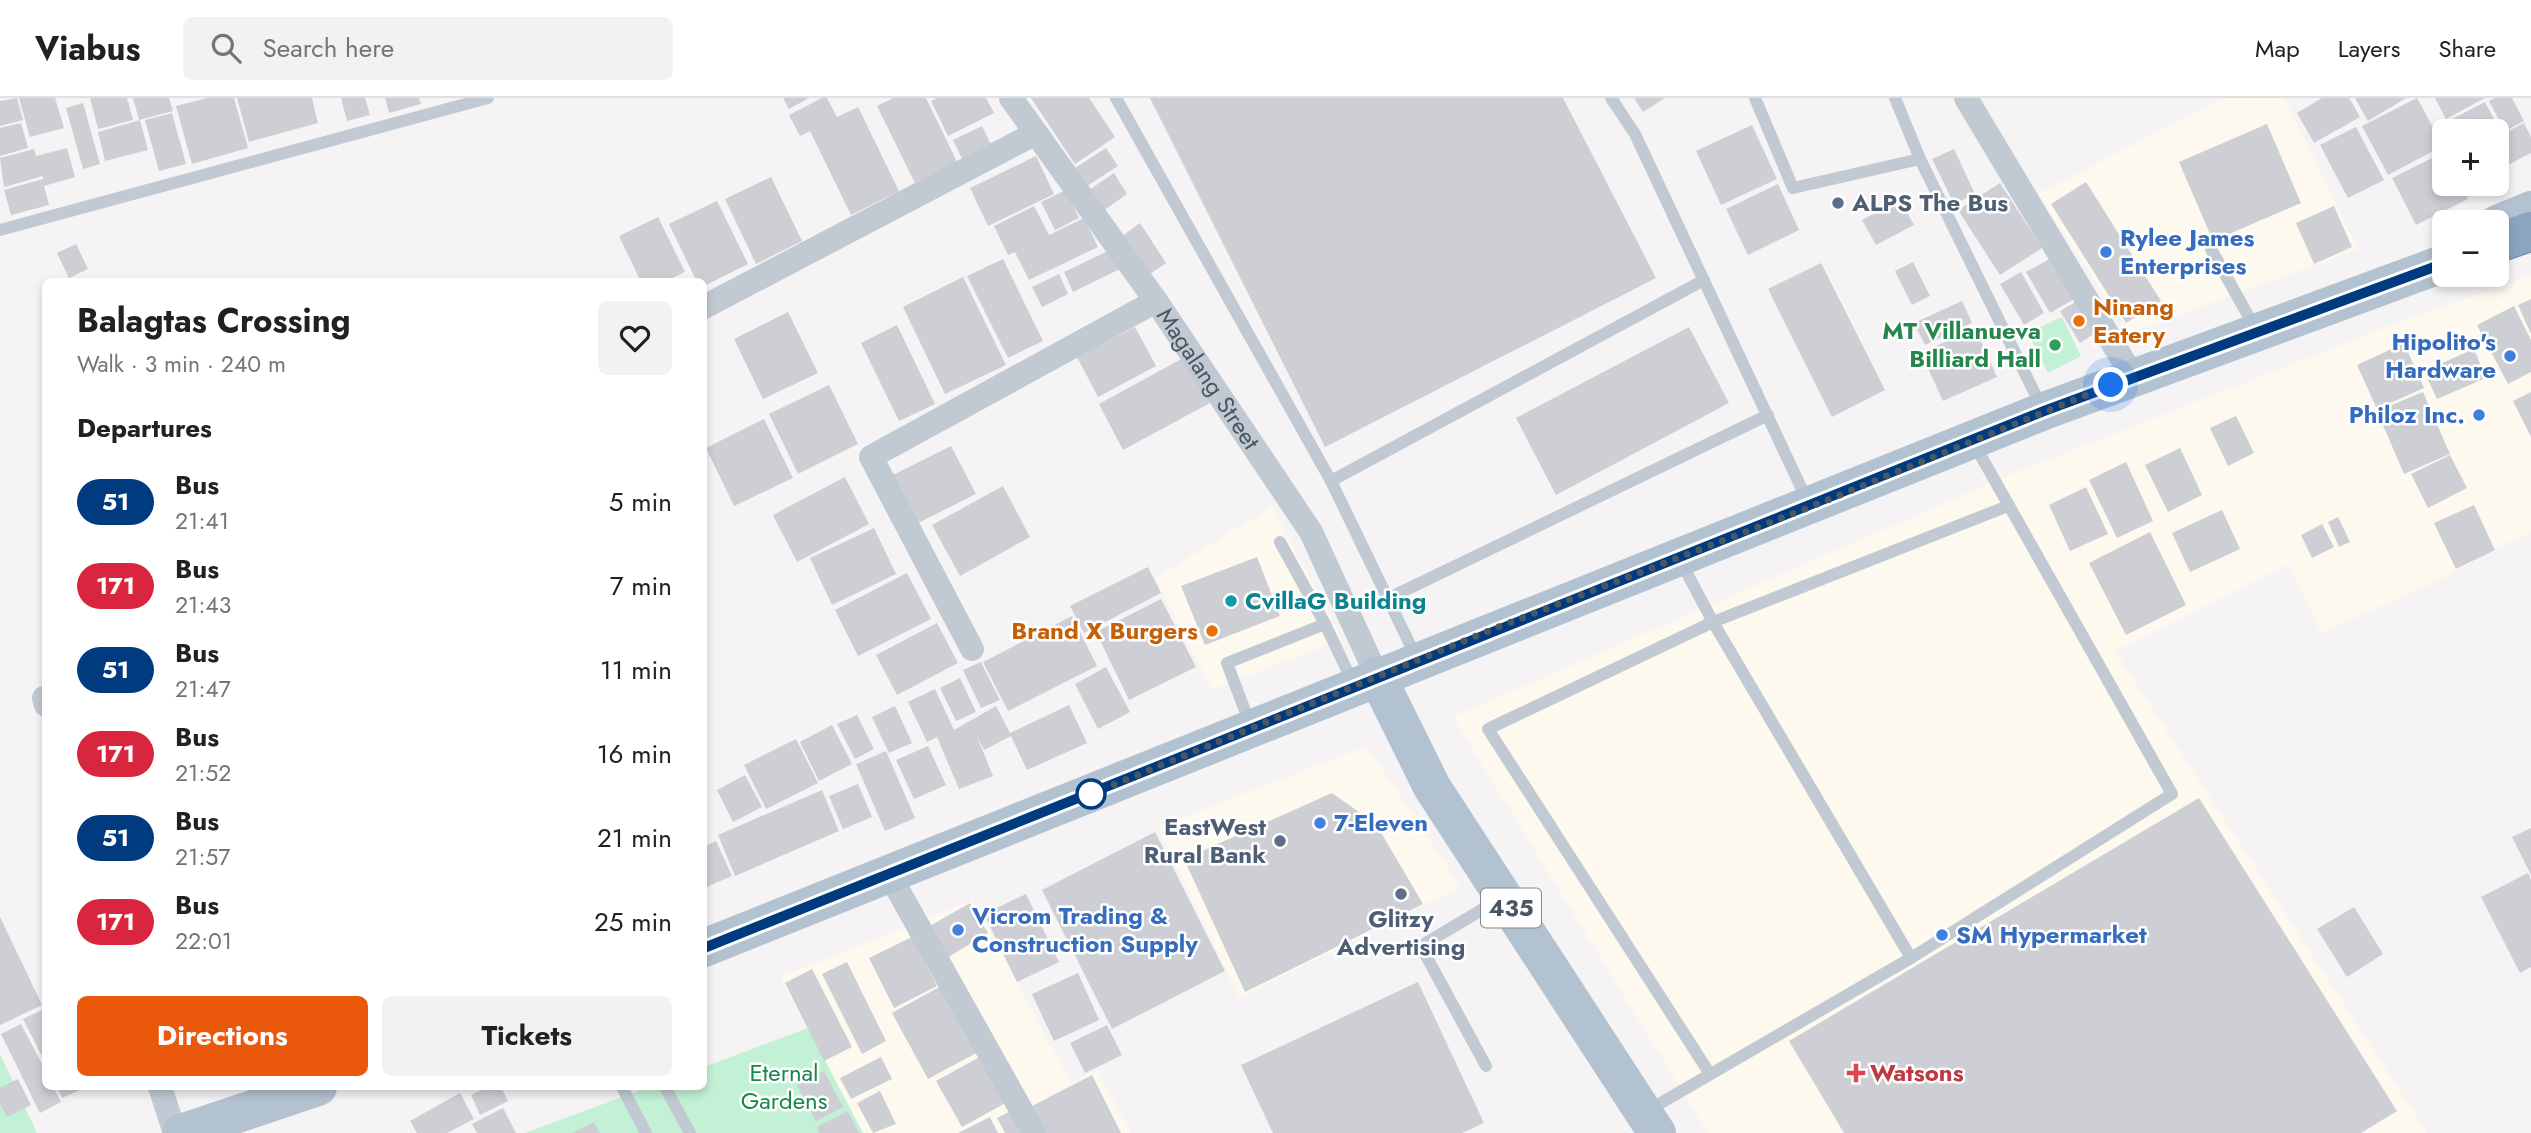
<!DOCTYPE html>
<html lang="en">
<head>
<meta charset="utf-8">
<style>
  :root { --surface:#fff; --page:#f2f2f2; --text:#202124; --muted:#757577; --line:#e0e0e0; --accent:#ea580c }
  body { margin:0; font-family:Jost,sans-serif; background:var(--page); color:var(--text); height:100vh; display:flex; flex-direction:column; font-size:26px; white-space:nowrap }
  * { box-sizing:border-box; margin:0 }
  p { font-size:23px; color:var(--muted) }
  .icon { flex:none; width:38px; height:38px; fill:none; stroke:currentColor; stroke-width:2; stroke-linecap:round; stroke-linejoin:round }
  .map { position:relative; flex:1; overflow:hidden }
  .details { position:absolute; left:42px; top:180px; width:665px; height:812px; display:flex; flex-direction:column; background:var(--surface); border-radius:10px; box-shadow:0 4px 10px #0003 }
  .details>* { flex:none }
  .badge { padding:0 14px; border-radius:23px; font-size:24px; line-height:46px }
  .controls { position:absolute; left:2432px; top:21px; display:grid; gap:14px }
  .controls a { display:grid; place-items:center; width:77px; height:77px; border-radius:10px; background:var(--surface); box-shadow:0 4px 10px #0003; font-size:35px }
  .you { position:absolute; width:35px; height:35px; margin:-18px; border:5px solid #fff; border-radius:50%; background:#1a73e8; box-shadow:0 0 0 10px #1a73e833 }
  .map>.badge { position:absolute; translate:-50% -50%; box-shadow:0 0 0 4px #fff }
  h2 { padding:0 35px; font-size:26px; line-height:63px }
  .round { display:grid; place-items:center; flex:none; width:74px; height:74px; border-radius:10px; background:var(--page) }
  .head { display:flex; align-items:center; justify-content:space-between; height:119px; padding:0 35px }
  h1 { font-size:33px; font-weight:700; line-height:52px }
  .action { display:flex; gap:14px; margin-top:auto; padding:14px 35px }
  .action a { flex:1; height:80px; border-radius:10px; background:var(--accent); color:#fff; font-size:28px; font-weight:700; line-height:80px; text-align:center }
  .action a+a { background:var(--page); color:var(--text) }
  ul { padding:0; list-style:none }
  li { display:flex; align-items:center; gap:21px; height:84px; padding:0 35px }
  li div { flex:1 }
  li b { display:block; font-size:26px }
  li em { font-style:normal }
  li .badge { min-width:77px; font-weight:700; text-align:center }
  header { display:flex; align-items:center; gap:42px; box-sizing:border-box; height:98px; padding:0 35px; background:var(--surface); border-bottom:2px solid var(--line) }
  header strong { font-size:33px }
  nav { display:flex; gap:38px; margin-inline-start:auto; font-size:24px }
  .search { width:490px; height:63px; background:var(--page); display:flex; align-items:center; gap:18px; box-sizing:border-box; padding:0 24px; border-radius:10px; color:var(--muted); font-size:26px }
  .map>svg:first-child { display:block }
  .commercial { fill:#fdf9ef }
  .green { fill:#c3f1d5 }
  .building { fill:#cdcfd5 }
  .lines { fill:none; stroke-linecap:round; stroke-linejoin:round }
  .highway-casing { stroke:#7690ad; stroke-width:41 }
  .lane { stroke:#c1cad2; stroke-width:12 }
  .street { stroke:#c1cad2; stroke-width:24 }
  .primary { stroke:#b3c2d1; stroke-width:38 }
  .highway { stroke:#8ba5c1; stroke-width:38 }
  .line-casing { stroke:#fff; stroke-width:16 }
  .line { stroke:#003b80; stroke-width:10 }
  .walk { stroke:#4a5661; stroke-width:7; stroke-dasharray:0 12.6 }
  .service-dot { fill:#5c6f8a; stroke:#fff; stroke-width:2.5 }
  .shop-dot { fill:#3f7fe0; stroke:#fff; stroke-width:2.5 }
  .food-dot { fill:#e8710a; stroke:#fff; stroke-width:2.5 }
  .leisure-dot { fill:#2e9e5b; stroke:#fff; stroke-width:2.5 }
  .culture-dot { fill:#0f9aa8; stroke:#fff; stroke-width:2.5 }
  .stop-dot { fill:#fff; stroke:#003b80; stroke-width:3.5 }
  .health-dot { fill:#e0444e; stroke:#fff; stroke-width:2.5 }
  .labels { text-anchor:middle; stroke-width:5; stroke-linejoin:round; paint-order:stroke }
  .shield { fill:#fff; stroke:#808990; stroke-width:2 }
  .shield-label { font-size:23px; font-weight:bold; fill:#4a5661 }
  .service-label { font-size:24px; font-weight:bold; fill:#4e5e75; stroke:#fff; text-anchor:start }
  .shop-label { font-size:24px; font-weight:bold; fill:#366cbe; stroke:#fff; text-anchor:start }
  .food-label { font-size:24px; font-weight:bold; fill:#c56008; stroke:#fff; text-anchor:start }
  .leisure-label { font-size:24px; font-weight:bold; fill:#27864d; stroke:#fff; text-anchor:end }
  .street-label { font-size:24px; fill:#4a5661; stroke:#fff }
  .culture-label { font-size:24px; font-weight:bold; fill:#0d838f; stroke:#fff; text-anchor:start }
  .park-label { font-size:24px; fill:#17864f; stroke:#fff }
  .health-label { font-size:24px; font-weight:bold; fill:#be3a42; stroke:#fff; text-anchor:start }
</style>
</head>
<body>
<header>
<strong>Viabus</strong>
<div class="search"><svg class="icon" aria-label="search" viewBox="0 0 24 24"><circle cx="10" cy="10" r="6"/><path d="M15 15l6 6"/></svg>Search here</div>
<nav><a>Map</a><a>Layers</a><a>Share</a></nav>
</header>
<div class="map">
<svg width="2531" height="1035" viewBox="0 0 2531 1035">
  <rect width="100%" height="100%" fill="#f5f3f3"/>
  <g class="commercial">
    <polygon points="2223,0 2285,0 2358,151 2130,235 2038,96"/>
    <polygon points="2531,177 2531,435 2501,448 2442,481 2321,535 2289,466 2115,553 2427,1035 1708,1035 1453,619 2014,375 2397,225"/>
    <polygon points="1272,409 1342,541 1212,592 1155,480"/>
    <polygon points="1367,648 1460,789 1239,900 1158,729"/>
    <polygon points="973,802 1070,984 1097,972 1131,1035 863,1035 780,879"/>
  </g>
  <g class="green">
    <polygon points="2062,219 2081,258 2048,275 2028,235"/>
    <polygon points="808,930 863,1035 525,1035 649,989 704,989 704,969"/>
    <polygon points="0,956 37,1035 0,1035"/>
  </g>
  <g class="building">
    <polygon points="17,0 23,22 0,28 0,3"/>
    <polygon points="19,0 55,0 64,30 30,39"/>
    <polygon points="90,0 127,0 133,22 98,31"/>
    <polygon points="133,0 169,0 173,13 139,22"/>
    <polygon points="207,0 234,0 248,50 192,66 176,8"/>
    <polygon points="237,0 312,0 318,25 249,44"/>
    <polygon points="341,0 365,0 370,17 347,23"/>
    <polygon points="385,0 419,0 421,6 389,15"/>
    <polygon points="783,0 809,0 789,11"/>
    <polygon points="822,0 827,0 837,19 858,9 899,93 851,117 810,33 800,38 789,17"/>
    <polygon points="893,0 926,0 957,64 915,85 877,8"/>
    <polygon points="937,0 986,0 994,15 948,38 931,3"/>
    <polygon points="1031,0 1089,0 1115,39 1075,66"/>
    <polygon points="1150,0 1563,0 1656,180 1325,349"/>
    <polygon points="1634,0 1665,0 1643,14"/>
    <polygon points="2322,0 2349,0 2360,19 2314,45 2297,15"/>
    <polygon points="2355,0 2406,0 2368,23"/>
    <polygon points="2417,0 2443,48 2388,77 2362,28"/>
    <polygon points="2435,0 2485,0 2446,21"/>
    <polygon points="2495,0 2512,0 2524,23 2505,33 2489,3"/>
    <polygon points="2485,4 2497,27 2486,33 2458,33 2452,21"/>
    <polygon points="83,5 100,66 83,71 66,10"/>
    <polygon points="172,15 186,66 159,73 145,22"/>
    <polygon points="140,22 148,52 105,63 98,34"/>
    <polygon points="21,25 28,50 0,58 0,30"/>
    <polygon points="2524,25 2531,39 2531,55 2502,70 2497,60 2497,39"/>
    <polygon points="2267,26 2301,105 2213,143 2179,64"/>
    <polygon points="1752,27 1777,81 1721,107 1696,53"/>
    <polygon points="982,28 992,49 963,63 953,42"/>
    <polygon points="2356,29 2384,82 2348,100 2320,47"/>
    <polygon points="67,50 75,79 44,88 49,107 11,117 4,92 43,81 43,78 4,89 0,60 34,51 36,58"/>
    <polygon points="1106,50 1118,68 1087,88 1075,70"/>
    <polygon points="1954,51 1975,96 1954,106 1932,61"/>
    <polygon points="2444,54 2445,86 2460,86 2468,101 2416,127 2392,80"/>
    <polygon points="1036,58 1054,96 988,128 970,90"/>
    <polygon points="2497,72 2504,86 2482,97 2476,86 2497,86"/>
    <polygon points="1114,75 1127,96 1103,113 1089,92"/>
    <polygon points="771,79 802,143 756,166 725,101"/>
    <polygon points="2086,84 2161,203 2126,225 2051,106"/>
    <polygon points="2000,85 2042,150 2000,177 1958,112"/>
    <polygon points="1778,86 1799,132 1748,157 1726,111"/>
    <polygon points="1066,92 1079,120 1055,132 1041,104"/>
    <polygon points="1900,102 1914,127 1876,147 1862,122"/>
    <polygon points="717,103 748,166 704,188 704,184 697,184 669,126"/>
    <polygon points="1034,108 1049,137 1084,120 1098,149 1029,182 1015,154 1008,157 994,128"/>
    <polygon points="2334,108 2352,149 2314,166 2296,125"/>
    <polygon points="658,119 685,174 664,184 641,184 619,138"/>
    <polygon points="1140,125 1166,165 1147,178 1121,139"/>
    <polygon points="76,146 88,171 69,180 57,155"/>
    <polygon points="1112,151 1122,170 1073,194 1064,174"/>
    <polygon points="2053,159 2076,200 2050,215 2026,174"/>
    <polygon points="1003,161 1043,243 1008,260 967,178"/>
    <polygon points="1913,164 1930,198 1912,207 1895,173"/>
    <polygon points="1821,165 1885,292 1832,319 1768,191"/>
    <polygon points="2021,174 2044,215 2024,227 2000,186"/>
    <polygon points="1059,176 1068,196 1042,209 1032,189"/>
    <polygon points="963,179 1006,267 945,296 903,209"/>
    <polygon points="2531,201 2531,236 2518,207"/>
    <polygon points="2079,202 2098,233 2080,245 2060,213"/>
    <polygon points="1962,203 1972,225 1925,247 1914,225"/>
    <polygon points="2514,208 2531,242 2531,274 2508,286 2477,227"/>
    <polygon points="788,214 818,275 763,301 734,241"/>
    <polygon points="897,227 935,306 899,323 861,245"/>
    <polygon points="1135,229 1156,268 1098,299 1077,259"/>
    <polygon points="1689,229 1729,305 1556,397 1516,320"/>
    <polygon points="1975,230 1997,279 1943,303 1921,255"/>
    <polygon points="2404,245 2424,290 2377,311 2357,267"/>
    <polygon points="2474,251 2486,280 2437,301 2424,273"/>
    <polygon points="1185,259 1210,305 1123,352 1099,306"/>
    <polygon points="829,287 858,346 798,376 769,316"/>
    <polygon points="2423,294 2450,356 2404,376 2377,313"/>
    <polygon points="2531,294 2531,339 2513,303"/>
    <polygon points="2236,318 2254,355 2228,368 2210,330"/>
    <polygon points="764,321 793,380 734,408 706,350"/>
    <polygon points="951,348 976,396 918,425 893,377"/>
    <polygon points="2180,350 2202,397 2168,414 2145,367"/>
    <polygon points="2450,357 2467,390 2428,410 2411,376"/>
    <polygon points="2126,364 2153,423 2117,440 2089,382"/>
    <polygon points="845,379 869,426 797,464 773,417"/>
    <polygon points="1003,388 1030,439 960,478 932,427"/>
    <polygon points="2086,389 2108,436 2070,453 2049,407"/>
    <polygon points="2474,407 2495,452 2456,471 2434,425"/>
    <polygon points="2222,412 2240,451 2190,474 2172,435"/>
    <polygon points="2338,419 2350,444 2339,449 2328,424"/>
    <polygon points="2322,426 2334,449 2312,460 2301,437"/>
    <polygon points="874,430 896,476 832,507 810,460"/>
    <polygon points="2150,434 2186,507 2126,537 2089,465"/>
    <polygon points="1257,459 1280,518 1205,547 1181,488"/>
    <polygon points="1148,469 1161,495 1084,535 1070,508"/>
    <polygon points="907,475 931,521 858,558 835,512"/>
    <polygon points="1161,501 1196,569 1129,602 1096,534"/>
    <polygon points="1072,518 1097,568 1008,613 983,564"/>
    <polygon points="937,525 958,565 897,597 876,557"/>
    <polygon points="981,564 1000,602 981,610 963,572"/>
    <polygon points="1106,569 1130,614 1098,631 1075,586"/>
    <polygon points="960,580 976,614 956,623 940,590"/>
    <polygon points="935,591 954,632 996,608 1010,635 1069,607 1087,645 1027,672 1011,638 984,652 976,636 993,678 959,691 937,639 927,644 908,604"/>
    <polygon points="895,608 912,645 889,655 872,619"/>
    <polygon points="857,617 874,651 855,661 837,626"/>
    <polygon points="832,627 852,666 819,683 800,644"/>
    <polygon points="796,641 818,685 766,711 744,667"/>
    <polygon points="928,648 946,687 914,701 896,662"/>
    <polygon points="886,653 915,720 885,733 856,666"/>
    <polygon points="745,677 762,709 733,724 717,692"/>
    <polygon points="858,686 872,719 843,731 829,698"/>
    <polygon points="822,692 839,733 735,778 718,737"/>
    <polygon points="1332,695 1376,726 1423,806 1245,894 1184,761"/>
    <polygon points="2199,700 2397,1013 2361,1035 1844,1035 1789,943"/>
    <polygon points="2531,730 2531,777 2512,739"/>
    <polygon points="1155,734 1225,873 1112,931 1042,792"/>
    <polygon points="716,743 732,778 704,790 704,749"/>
    <polygon points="2528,775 2531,782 2531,869 2520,875 2481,799"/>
    <polygon points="1026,796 1059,864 1017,884 984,816"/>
    <polygon points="970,805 988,835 947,860 928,829"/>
    <polygon points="2354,809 2383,856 2347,879 2317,831"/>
    <polygon points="0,819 42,907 0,927"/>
    <polygon points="912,839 937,888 894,910 869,860"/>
    <polygon points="847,864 886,943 862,956 822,876"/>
    <polygon points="812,871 852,949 824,963 785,885"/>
    <polygon points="1078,875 1099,922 1054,943 1032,896"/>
    <polygon points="1418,884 1484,1025 1462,1035 1273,1035 1241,967"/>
    <polygon points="943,887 980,953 928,981 892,915"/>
    <polygon points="46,910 46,966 23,921"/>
    <polygon points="21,926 46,974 46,989 53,989 61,1004 40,1015 1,936"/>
    <polygon points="1107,927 1122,957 1085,975 1070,945"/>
    <polygon points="985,956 1011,1002 962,1029 936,983"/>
    <polygon points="881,959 892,981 851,1001 840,980"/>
    <polygon points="824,973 843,1009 816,1023 797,987"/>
    <polygon points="1092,977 1121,1035 1043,1035 1030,1009"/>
    <polygon points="18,981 31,1007 7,1019 0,1006 0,990"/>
    <polygon points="57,989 86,989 62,1000"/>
    <polygon points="488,989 501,989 508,1003 480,1017 471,997"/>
    <polygon points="880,993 896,1026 873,1035 857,1005"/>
    <polygon points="460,995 474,1021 447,1035 417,1035 410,1023"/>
    <polygon points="503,1010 516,1035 477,1035 472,1026"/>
    <polygon points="1017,1010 1029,1035 1005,1035 997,1020"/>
    <polygon points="848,1013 859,1035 819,1035 817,1029"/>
    <polygon points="990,1019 998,1035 958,1035"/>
    <polygon points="594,1024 600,1035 572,1035"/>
  </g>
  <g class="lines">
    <defs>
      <polyline id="highway" points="2497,145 2531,133"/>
    </defs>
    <use href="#highway" class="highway-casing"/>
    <g class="lane">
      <polyline points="1116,0 1331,383 1417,561"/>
      <polyline points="1611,0 1635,36 1807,402"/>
      <polyline points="1755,0 1793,90 1920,61"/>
      <polyline points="1895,0 1920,61 2042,310"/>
      <polyline points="0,132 488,0"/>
      <polyline points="2211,151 2255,230"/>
      <polyline points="1331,383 1704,182"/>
      <polyline points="1280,444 1325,526 1354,587"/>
      <polyline points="1681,464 1713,524 1911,860"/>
      <polyline points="1387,501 1768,317"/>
      <polyline points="1250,626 1227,565 1325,526"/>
      <polyline points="1486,968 1424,854 1426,845 1500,801"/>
      <polyline points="1710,976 1488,631 1713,524 2008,408"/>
      <polyline points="622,989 646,1035"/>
      <polyline points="665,989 690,1035"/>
      <polyline points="1647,1013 1911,860 2172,696 1973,344"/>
    </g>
    <g class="street">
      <path id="s1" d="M1011 0 1156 203 1311 434 1377 578"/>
      <polyline points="1966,0 2133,279"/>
      <polyline points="704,209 1036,35"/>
      <polyline points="972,551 871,359 1156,203"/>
      <polyline points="44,600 46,607"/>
      <polyline points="889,776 1034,1035"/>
      <polyline points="160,989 175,1035"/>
    </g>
    <g class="primary">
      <polyline points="2497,126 2531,112"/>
      <polyline points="1377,578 1432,689 1657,1035"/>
      <polyline points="704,850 2044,313 2445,165"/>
      <polyline points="181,1035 318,989"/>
    </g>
    <use href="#highway" class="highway"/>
  </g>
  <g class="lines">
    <defs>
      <polyline id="line" points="704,850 2044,313 2445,165"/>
    </defs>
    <use href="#line" class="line-casing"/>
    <use href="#line" class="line"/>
    <polyline class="walk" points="1091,696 1501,528 1810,409 2111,287"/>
  </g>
  <g class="service-dot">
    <circle cx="1838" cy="105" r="7"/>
    <circle cx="1280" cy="743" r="7"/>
    <circle cx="1401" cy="796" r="7"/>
  </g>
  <g class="shop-dot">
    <circle cx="2106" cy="154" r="7"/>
    <circle cx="2510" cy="258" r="7"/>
    <circle cx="2479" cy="317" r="7"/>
    <circle cx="1320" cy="725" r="7"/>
    <circle cx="958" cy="832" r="7"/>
    <circle cx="1942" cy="837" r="7"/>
  </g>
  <g class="food-dot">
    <circle cx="2079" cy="223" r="7"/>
    <circle cx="1212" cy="533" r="7"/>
  </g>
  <circle class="leisure-dot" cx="2055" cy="247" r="7"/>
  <circle class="culture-dot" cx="1231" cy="503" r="7"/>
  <circle class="stop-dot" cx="1091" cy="696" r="14"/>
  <path class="health-dot" d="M1852.5 964.5h7v7h7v7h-7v7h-7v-7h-7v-7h7z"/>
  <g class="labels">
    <rect class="shield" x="1481" y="790.5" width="60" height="39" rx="5"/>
    <g class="shield-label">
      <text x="1511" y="818">435</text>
    </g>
    <g class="service-label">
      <text x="1852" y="113">ALPS The Bus</text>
      <text x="1266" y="737" text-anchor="end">EastWest<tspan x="1266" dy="28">Rural Bank</tspan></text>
      <text x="1401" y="829" text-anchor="middle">Glitzy<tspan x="1401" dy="28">Advertising</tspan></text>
    </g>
    <g class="shop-label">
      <text x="2120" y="148">Rylee James<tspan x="2120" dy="28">Enterprises</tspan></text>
      <text x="2496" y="252" text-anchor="end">Hipolito's<tspan x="2496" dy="28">Hardware</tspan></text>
      <text x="2465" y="325" text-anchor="end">Philoz Inc.</text>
      <text x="1334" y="733">7-Eleven</text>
      <text x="972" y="826">Vicrom Trading &amp;<tspan x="972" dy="28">Construction Supply</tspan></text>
      <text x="1956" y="845">SM Hypermarket</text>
    </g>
    <g class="food-label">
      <text x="2093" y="217">Ninang<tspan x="2093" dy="28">Eatery</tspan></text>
      <text x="1198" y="541" text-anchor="end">Brand X Burgers</text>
    </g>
    <g class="leisure-label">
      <text x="2041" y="241">MT Villanueva<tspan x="2041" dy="28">Billiard Hall</tspan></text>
    </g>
    <g class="street-label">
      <text dy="8" stroke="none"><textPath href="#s1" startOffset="343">Magalang Street</textPath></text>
    </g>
    <g class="culture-label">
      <text x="1245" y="511">CvillaG Building</text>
    </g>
    <g class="park-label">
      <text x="784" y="983">Eternal<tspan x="784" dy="28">Gardens</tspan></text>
    </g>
    <g class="health-label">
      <text x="1870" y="983">Watsons</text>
    </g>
  </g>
</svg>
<div class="controls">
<a>+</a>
<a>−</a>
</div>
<div class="you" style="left:2111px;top:287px"></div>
<section class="details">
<div class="head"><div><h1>Balagtas Crossing</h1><p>Walk · 3 min · 240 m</p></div><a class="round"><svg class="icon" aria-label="heart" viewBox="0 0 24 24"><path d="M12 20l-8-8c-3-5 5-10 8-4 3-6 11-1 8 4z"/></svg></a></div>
<h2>Departures</h2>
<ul>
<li><span class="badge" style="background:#003b80;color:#fff">51</span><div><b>Bus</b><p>21:41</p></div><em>5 min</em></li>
<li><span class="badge" style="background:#d7263d;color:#fff">171</span><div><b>Bus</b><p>21:43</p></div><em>7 min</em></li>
<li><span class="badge" style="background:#003b80;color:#fff">51</span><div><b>Bus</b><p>21:47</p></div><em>11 min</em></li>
<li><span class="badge" style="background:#d7263d;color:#fff">171</span><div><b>Bus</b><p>21:52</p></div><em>16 min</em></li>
<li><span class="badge" style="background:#003b80;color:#fff">51</span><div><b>Bus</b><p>21:57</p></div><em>21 min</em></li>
<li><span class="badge" style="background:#d7263d;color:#fff">171</span><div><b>Bus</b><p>22:01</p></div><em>25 min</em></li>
</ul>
<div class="action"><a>Directions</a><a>Tickets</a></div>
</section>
</div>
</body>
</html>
